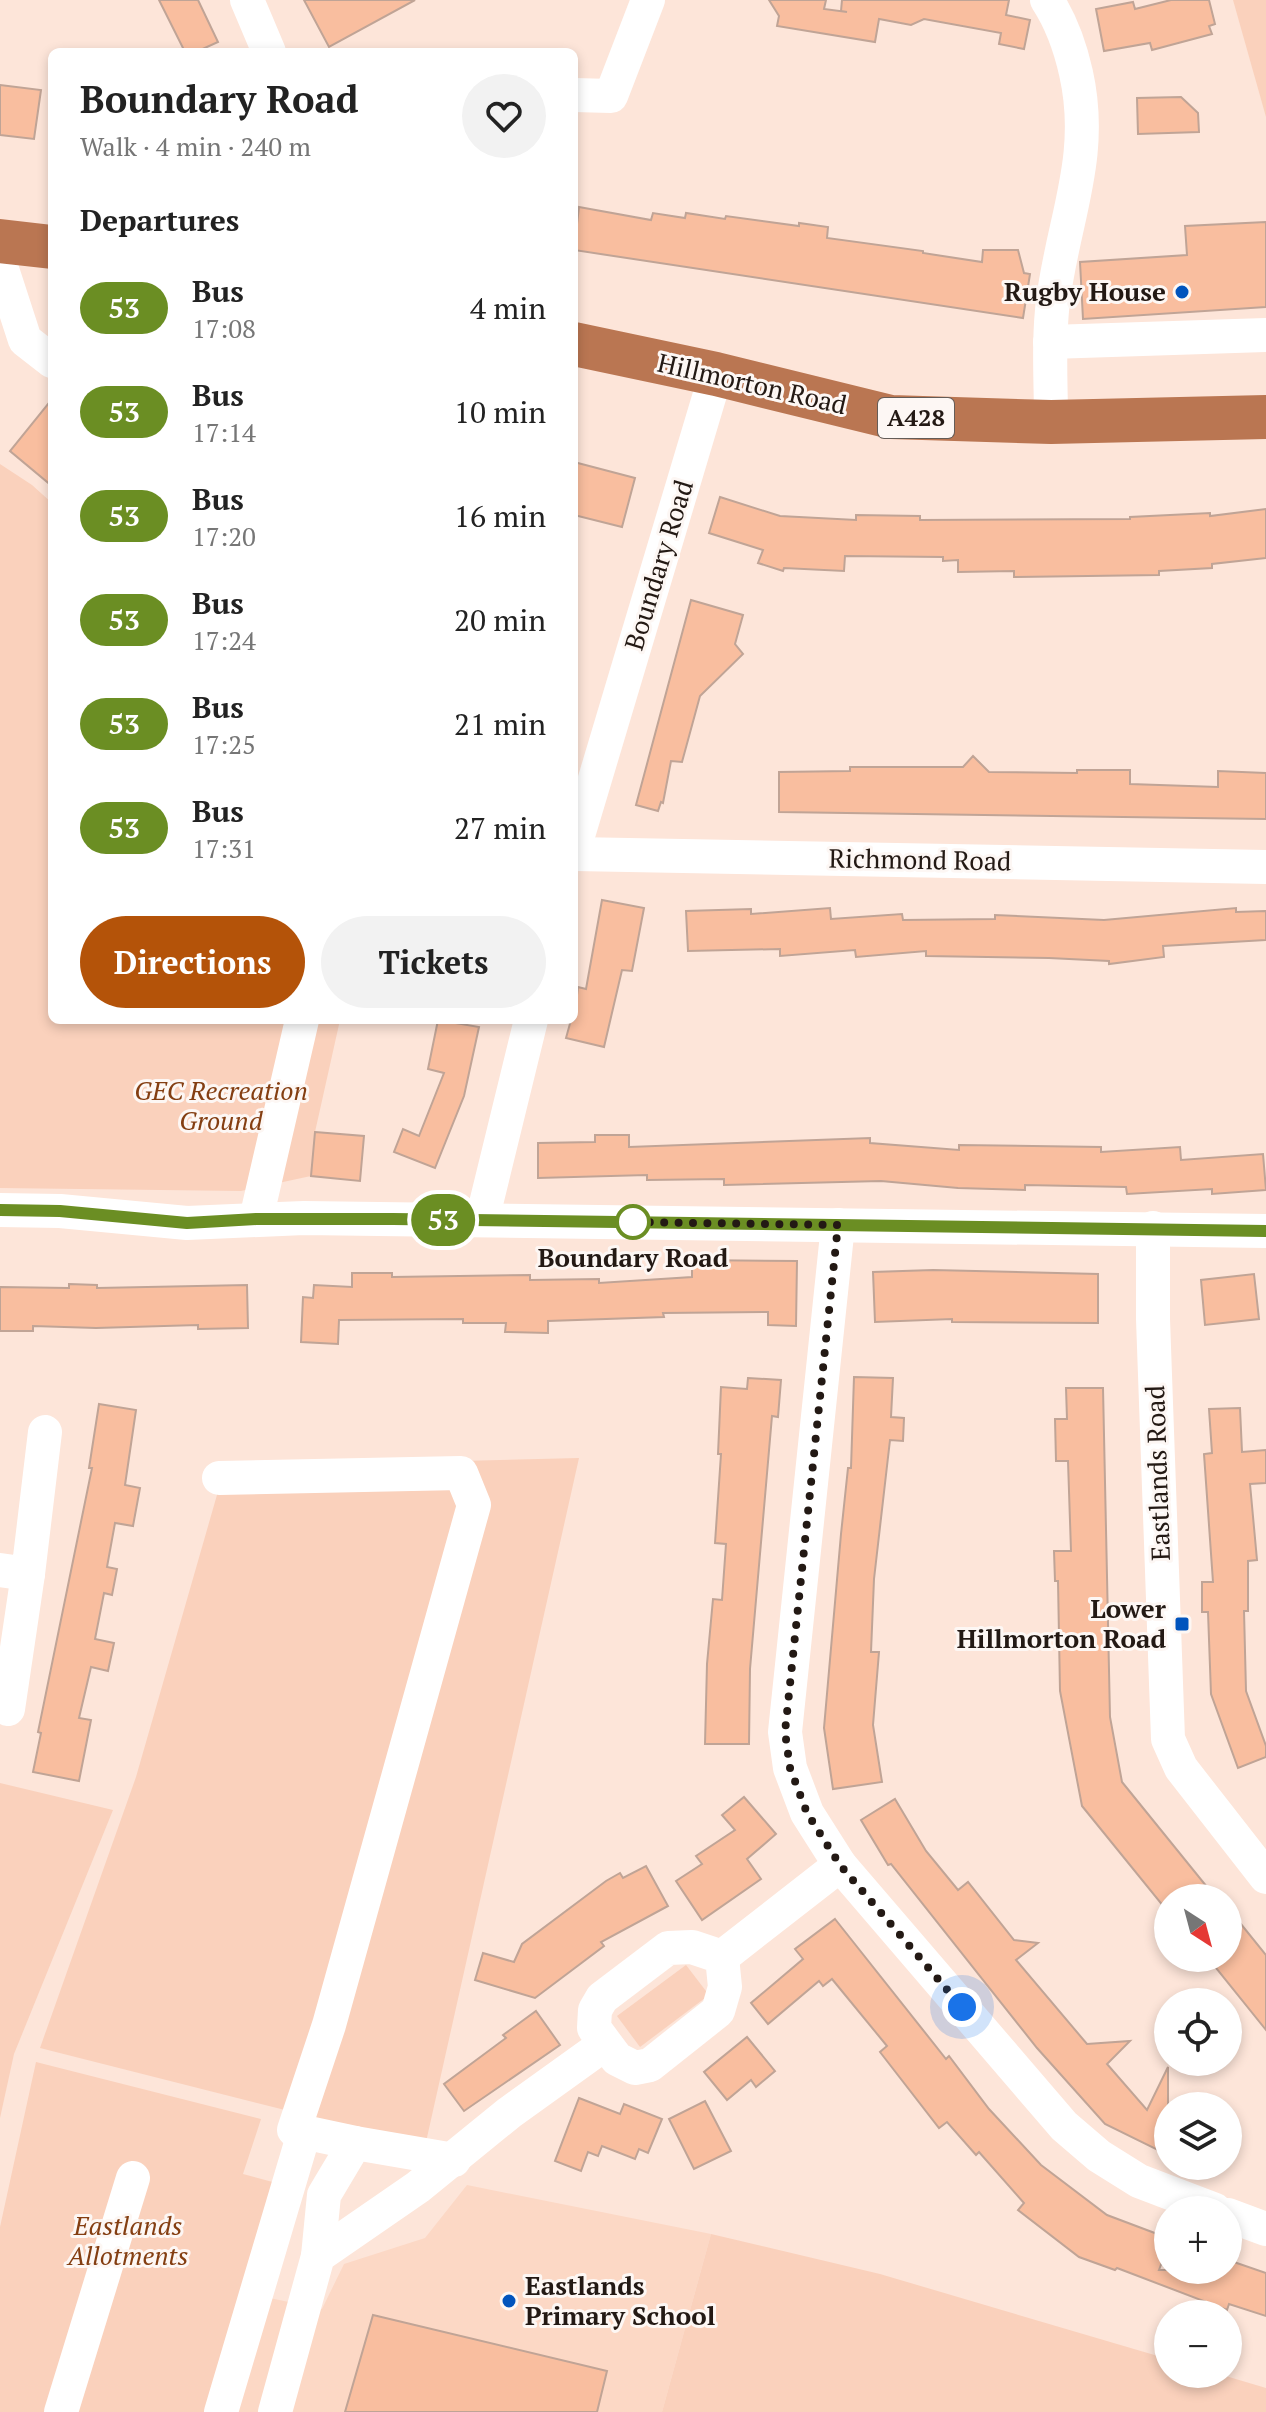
<!DOCTYPE html>
<html lang="en">
<head>
<meta charset="utf-8">
<style>
  :root { --surface:#fff; --page:#f2f2f2; --text:#222; --muted:#767676; --accent:#b45309 }
  body { margin:0; font-family:"PT Serif",serif; background:var(--page); color:var(--text); height:100vh; display:flex; flex-direction:column; font-size:30px; white-space:nowrap }
  * { box-sizing:border-box; margin:0 }
  p { font-size:26px; color:var(--muted) }
  .icon { flex:none; width:44px; height:44px; fill:none; stroke:currentColor; stroke-width:2; stroke-linecap:round; stroke-linejoin:round }
  .map { position:relative; flex:1; overflow:hidden }
  .details { position:absolute; left:48px; top:48px; width:530px; height:976px; display:flex; flex-direction:column; background:var(--surface); border-radius:12px; box-shadow:0 4px 12px #0003 }
  .details>* { flex:none }
  .badge { padding:0 16px; border-radius:26px; font-size:28px; line-height:52px }
  .needle { width:52px; rotate:144deg }
  .fabs { position:absolute; left:1154px; top:1884px; display:grid; gap:16px }
  .fabs a { display:grid; place-items:center; width:88px; height:88px; border-radius:50%; background:var(--surface); box-shadow:0 4px 12px #0003; font-size:40px }
  .you { position:absolute; width:40px; height:40px; margin:-20px; border:6px solid #fff; border-radius:50%; background:#1a73e8; box-shadow:0 0 0 12px #1a73e833 }
  .map>.badge { position:absolute; translate:-50% -50%; box-shadow:0 0 0 4px #fff }
  h2 { padding:0 32px; font-size:30px; line-height:72px }
  .round { display:grid; place-items:center; flex:none; width:84px; height:84px; border-radius:42px; background:var(--page) }
  .headline { display:flex; align-items:center; justify-content:space-between; height:136px; padding:0 32px }
  h1 { font-size:38px; font-weight:800; line-height:60px }
  .cta { display:flex; gap:16px; margin-top:auto; padding:16px 32px }
  .cta a { flex:1; height:92px; border-radius:48px; background:var(--accent); color:#fff; font-size:32px; font-weight:800; line-height:92px; text-align:center }
  .cta a+a { background:var(--page); color:var(--text) }
  ul { padding:0; list-style:none }
  li { display:flex; align-items:center; gap:24px; height:104px; padding:0 32px }
  li div { flex:1 }
  li b { display:block; font-size:30px }
  li em { font-style:normal }
  li .badge { min-width:88px; font-weight:700; text-align:center }
  .map>svg:first-child { display:block }
  .built { fill:#fcd8c5 }
  .green { fill:#fad1bc }
  .building { fill:#f9be9f; stroke:#c0a496; stroke-width:2 }
  .lines { fill:none; stroke-linecap:round; stroke-linejoin:round }
  .minor { stroke:#fff; stroke-width:34 }
  .highway { stroke:#ba7652; stroke-width:44 }
  .line-casing { stroke:#fff; stroke-width:18 }
  .line { stroke:#6b8e23; stroke-width:12 }
  .walk { stroke:#231914; stroke-width:8; stroke-dasharray:0 14.4 }
  .poi-dot { fill:#0154bd; stroke:#fdf7f4; stroke-width:3 }
  .stop-dot { fill:#fff; stroke:#6b8e23; stroke-width:4 }
  .labels { text-anchor:middle; stroke-width:6; stroke-linejoin:round; paint-order:stroke }
  .shield { fill:#fdf7f4; stroke:#645c57; stroke-width:2 }
  .shield-label { font-size:24px; font-weight:bold; fill:#231914 }
  .poi-label { font-size:26px; font-weight:bold; fill:#231914; stroke:#fdf7f4; text-anchor:end }
  .street-label { font-size:26px; fill:#231914; stroke:#fdf7f4 }
  .park-label { font-size:26px; font-style:italic; fill:#843e11; stroke:#fdf7f4 }
  .stop-label { font-size:26px; font-weight:bold; fill:#231914; stroke:#fdf7f4 }
</style>
</head>
<body>
<div class="map">
<svg width="1266" height="2412" viewBox="0 0 1266 2412">
  <rect width="100%" height="100%" fill="#fde5d9"/>
  <polygon class="built" points="467,2185 711,2234 662,2412 235,2412 265,2297 322,2309 344,2264 425,2238"/>
  <g class="green">
    <polygon points="1233,0 1266,0 1266,117"/>
    <polygon points="0,464 32,485 52,503 52,1020 340,1020 315,1132 311,1176 241,1191 0,1188"/>
    <polygon points="579,1458 426,2142 313,2122 289,2111 40,2048 136,1777 225,1467"/>
    <polygon points="0,1783 113,1810 14,2054 0,2118"/>
    <polygon points="686,1965 709,1995 640,2047 617,2016"/>
    <polygon points="36,2062 261,2119 243,2174 280,2184 235,2412 0,2412 0,2227"/>
    <polygon points="711,2234 880,2274 1168,2359 1168,2374 1219,2374 1266,2388 1266,2412 662,2412"/>
  </g>
  <g class="building">
    <polygon points="159,0 198,0 218,42 196,52 185,52"/>
    <polygon points="304,0 415,0 329,47"/>
    <polygon points="769,0 826,0 824,9 847,12 841,11 842,0 1009,0 1006,15 1030,20 1024,49 999,44 1001,33 924,19 911,25 879,19 875,42 777,26 779,16"/>
    <polygon points="1171,0 1209,0 1215,24 1209,26 1212,34 1152,50 1150,43 1104,51 1096,9 1133,2 1135,9"/>
    <polygon points="0,85 41,90 34,139 0,135"/>
    <polygon points="1181,97 1198,113 1199,132 1138,134 1137,98"/>
    <polygon points="579,207 651,220 653,213 685,218 686,213 725,219 726,216 799,226 799,223 828,227 827,238 923,251 923,253 982,262 983,250 1018,250 1024,273 1030,274 1023,318 574,250"/>
    <polygon points="1266,222 1266,307 1083,319 1080,262 1187,255 1185,226"/>
    <polygon points="52,399 52,486 10,451"/>
    <polygon points="574,462 635,478 622,527 574,515"/>
    <polygon points="720,497 780,516 856,520 856,515 920,516 920,520 1130,519 1130,517 1210,513 1210,516 1266,509 1266,558 1212,564 1212,568 1159,571 1159,575 1014,577 1014,571 958,572 958,560 943,561 943,557 845,556 844,571 784,568 783,571 758,563 763,550 709,533"/>
    <polygon points="691,600 743,615 735,644 743,654 700,696 682,762 671,761 663,803 661,802 658,811 636,805"/>
    <polygon points="973,756 989,772 1077,773 1077,770 1130,770 1130,784 1218,787 1218,771 1266,773 1266,819 779,812 779,772 850,771 850,767 963,767"/>
    <polygon points="602,900 644,908 632,971 622,970 604,1047 566,1038 571,1020 574,1020 578,987 586,989"/>
    <polygon points="830,908 831,919 902,914 903,920 995,919 995,915 1104,920 1236,908 1236,912 1266,911 1266,940 1163,946 1164,957 1109,964 1109,961 1049,958 926,956 926,951 856,957 855,950 780,956 780,949 688,951 686,911 751,909 751,914"/>
    <polygon points="438,1020 479,1027 464,1096 435,1168 394,1152 403,1129 419,1136 444,1073 428,1069"/>
    <polygon points="315,1132 364,1136 360,1181 311,1176"/>
    <polygon points="595,1135 629,1135 629,1147 870,1138 870,1143 959,1150 959,1145 1101,1147 1101,1152 1180,1147 1181,1160 1263,1154 1266,1190 1212,1194 1212,1189 1127,1194 1126,1187 1025,1185 1025,1190 958,1188 881,1181 724,1185 724,1179 647,1180 647,1175 538,1178 538,1143 595,1142"/>
    <polygon points="692,1260 797,1261 796,1326 768,1325 768,1312 663,1313 664,1317 548,1321 548,1333 505,1332 506,1323 463,1323 463,1319 339,1320 338,1344 301,1342 303,1297 313,1298 314,1285 352,1287 352,1273 392,1273 392,1277 530,1275 530,1280 599,1279 599,1283 692,1277"/>
    <polygon points="933,1270 1098,1274 1098,1323 952,1322 952,1319 875,1322 873,1272"/>
    <polygon points="1254,1274 1259,1319 1205,1325 1201,1280"/>
    <polygon points="69,1284 97,1285 97,1288 247,1285 248,1328 198,1329 198,1325 96,1328 33,1326 33,1331 0,1331 0,1287 69,1288"/>
    <polygon points="854,1377 893,1378 891,1417 904,1418 903,1441 890,1440 874,1579 871,1652 879,1652 873,1725 882,1782 833,1789 824,1728 841,1534 848,1468 851,1468"/>
    <polygon points="748,1378 781,1380 778,1417 772,1416 750,1669 749,1744 705,1744 707,1664 713,1599 722,1600 726,1544 715,1543 721,1454 718,1454 721,1387 747,1389"/>
    <polygon points="1066,1388 1103,1388 1110,1717 1122,1782 1216,1898 1168,1898 1168,1912 1082,1806 1060,1691 1058,1581 1055,1581 1054,1551 1071,1551 1068,1461 1056,1461 1055,1419 1067,1419"/>
    <polygon points="99,1404 136,1410 125,1485 140,1488 133,1526 115,1523 107,1567 117,1569 112,1595 104,1593 95,1639 114,1643 108,1671 91,1667 79,1718 91,1720 79,1781 33,1772 41,1733 38,1732 92,1468 89,1468"/>
    <polygon points="1240,1408 1242,1452 1266,1450 1266,1483 1250,1484 1257,1560 1248,1561 1248,1611 1244,1611 1246,1691 1266,1746 1266,1757 1238,1768 1211,1694 1208,1612 1202,1612 1202,1582 1213,1582 1204,1454 1212,1453 1209,1409"/>
    <polygon points="744,1797 776,1834 747,1859 761,1879 702,1920 676,1881 702,1864 696,1856 735,1830 722,1815"/>
    <polygon points="895,1799 926,1851 958,1890 968,1882 1014,1940 1038,1943 1016,1960 1087,2044 1130,2041 1107,2064 1147,2110 1168,2067 1168,2155 1105,2124 1037,2048 891,1864 888,1865 861,1820"/>
    <polygon points="646,1866 668,1906 601,1942 604,1946 535,1998 475,1980 483,1953 514,1962 522,1944 606,1881 620,1873 623,1878"/>
    <polygon points="1228,1908 1266,1955 1266,2030 1208,1958 1228,1958"/>
    <polygon points="835,1919 946,2059 949,2056 989,2109 1041,2165 1107,2215 1168,2238 1168,2246 1159,2270 1228,2270 1228,2260 1266,2273 1266,2316 1229,2304 1227,2310 1117,2268 1115,2270 1079,2257 1018,2210 1024,2203 979,2152 976,2155 947,2122 939,2128 880,2052 887,2046 832,1979 823,1986 819,1981 768,2024 751,2003 803,1959 795,1949"/>
    <polygon points="536,2011 560,2045 464,2111 444,2084 506,2038 503,2035"/>
    <polygon points="747,2037 775,2071 756,2087 751,2080 727,2100 704,2072"/>
    <polygon points="579,2098 620,2114 624,2104 662,2119 648,2153 639,2149 635,2159 602,2146 598,2156 588,2152 581,2171 555,2161"/>
    <polygon points="705,2101 731,2151 694,2169 669,2119"/>
    <polygon points="373,2315 607,2371 597,2412 345,2412"/>
  </g>
  <g class="lines">
    <g class="minor">
      <polyline points="247,0 269,52"/>
      <path d="M1047 0C1062 23 1070 46 1076 73 1095 157 1063 220 1053 301 1048 341 1051 382 1051 422"/>
      <polyline points="574,95 611,96 648,0"/>
      <polyline points="0,263 25,340 52,361"/>
      <polyline points="1050,342 1266,335"/>
      <polyline points="574,849 716,374"/>
      <polyline points="574,854 1266,867"/>
      <polyline points="0,1210 60,1211 187,1223 304,1218 1266,1231"/>
      <polyline points="256,1219 302,1020"/>
      <polyline points="482,1220 531,1020"/>
      <polyline points="838,1225 785,1732 790,1768 807,1813 840,1865 1064,2126 1099,2156 1139,2181 1215,2210"/>
      <polyline points="1153,1228 1153,1319 1168,1739 1181,1768 1266,1877"/>
      <polyline points="219,1478 461,1473 474,1505 329,2025 294,2130 355,2143"/>
      <polyline points="0,1570 28,1574 45,1432"/>
      <polyline points="8,1709 28,1574"/>
      <polygon points="692,1947 722,1957 725,1987 718,2011 650,2065 635,2068 617,2059 594,2028 595,2010 602,1998 668,1948"/>
      <polyline points="722,1957 840,1865"/>
      <polyline points="1228,2215 1266,2229"/>
      <polyline points="318,2256 324,2195 355,2143 454,2160"/>
      <polyline points="61,2412 133,2178"/>
      <polyline points="221,2412 304,2133"/>
      <polyline points="275,2412 318,2256 418,2187 509,2113 605,2044"/>
    </g>
    <g class="highway">
      <polyline points="0,241 52,247"/>
      <polyline points="574,344 716,374 891,417 1051,422 1266,417"/>
    </g>
  </g>
  <g class="lines">
    <defs>
      <polyline id="line" points="0,1210 60,1211 187,1223 256,1219 393,1219 1266,1231"/>
    </defs>
    <use href="#line" class="line-casing"/>
    <use href="#line" class="line"/>
    <polyline class="walk" points="633,1222 627,1222 838,1225 785,1732 790,1768 807,1813 840,1865 962,2007"/>
  </g>
  <g class="poi-dot">
    <circle cx="1182" cy="292" r="8"/>
    <rect x="1174" y="1616" width="16" height="16" rx="4"/>
    <circle cx="509" cy="2301" r="8"/>
  </g>
  <circle class="stop-dot" cx="633" cy="1222" r="16"/>
  <g class="labels">
    <rect class="shield" x="878" y="398" width="76" height="40" rx="6"/>
    <g class="shield-label">
      <text x="916" y="426">A428</text>
    </g>
    <g class="poi-label">
      <text x="1166" y="301">Rugby House</text>
      <text x="1166" y="1618">Lower<tspan x="1166" dy="30">Hillmorton Road</tspan></text>
      <text x="525" y="2295" text-anchor="start">Eastlands<tspan x="525" dy="30">Primary School</tspan></text>
    </g>
    <g class="street-label">
      <text transform="translate(752 384) rotate(13)" y="9">Hillmorton Road</text>
      <text transform="translate(659 565) rotate(-73)" y="9">Boundary Road</text>
      <text transform="translate(920 860) rotate(1)" y="9">Richmond Road</text>
      <text transform="translate(1158 1473) rotate(-92)" y="9">Eastlands Road</text>
    </g>
    <g class="park-label">
      <text x="221" y="1100">GEC Recreation<tspan x="221" dy="30">Ground</tspan></text>
      <text x="128" y="2235">Eastlands<tspan x="128" dy="30">Allotments</tspan></text>
    </g>
    <g class="stop-label">
      <text x="633" y="1267">Boundary Road</text>
    </g>
  </g>
</svg>
<div class="fabs">
<a><svg class="needle" viewBox="-14 -14 28 28"><path d="M0-13l5 13h-10z" fill="#e53935"/><path d="M0 13l5-13h-10z" fill="#767676"/></svg></a>
<a><svg class="icon" aria-label="locate" viewBox="0 0 24 24"><circle cx="12" cy="12" r="6"/><path d="M12 2v4M12 18v4M2 12h4M18 12h4"/></svg></a>
<a><svg class="icon" aria-label="layers" viewBox="0 0 24 24"><path d="M12 4l9 5-9 5-9-5zM3 14l9 5 9-5"/></svg></a>
<a>+</a>
<a>−</a>
</div>
<div class="you" style="left:962px;top:2007px"></div>
<b class="badge" style="left:443px;top:1220px;background:#6b8e23;color:#fff">53</b>
<section class="details">
<div class="headline"><div><h1>Boundary Road</h1><p>Walk · 4 min · 240 m</p></div><a class="round"><svg class="icon" aria-label="heart" viewBox="0 0 24 24"><path d="M12 20l-8-8c-3-5 5-10 8-4 3-6 11-1 8 4z"/></svg></a></div>
<h2>Departures</h2>
<ul>
<li><span class="badge" style="background:#6b8e23;color:#fff">53</span><div><b>Bus</b><p>17:08</p></div><em>4 min</em></li>
<li><span class="badge" style="background:#6b8e23;color:#fff">53</span><div><b>Bus</b><p>17:14</p></div><em>10 min</em></li>
<li><span class="badge" style="background:#6b8e23;color:#fff">53</span><div><b>Bus</b><p>17:20</p></div><em>16 min</em></li>
<li><span class="badge" style="background:#6b8e23;color:#fff">53</span><div><b>Bus</b><p>17:24</p></div><em>20 min</em></li>
<li><span class="badge" style="background:#6b8e23;color:#fff">53</span><div><b>Bus</b><p>17:25</p></div><em>21 min</em></li>
<li><span class="badge" style="background:#6b8e23;color:#fff">53</span><div><b>Bus</b><p>17:31</p></div><em>27 min</em></li>
</ul>
<div class="cta"><a>Directions</a><a>Tickets</a></div>
</section>
</div>
</body>
</html>
